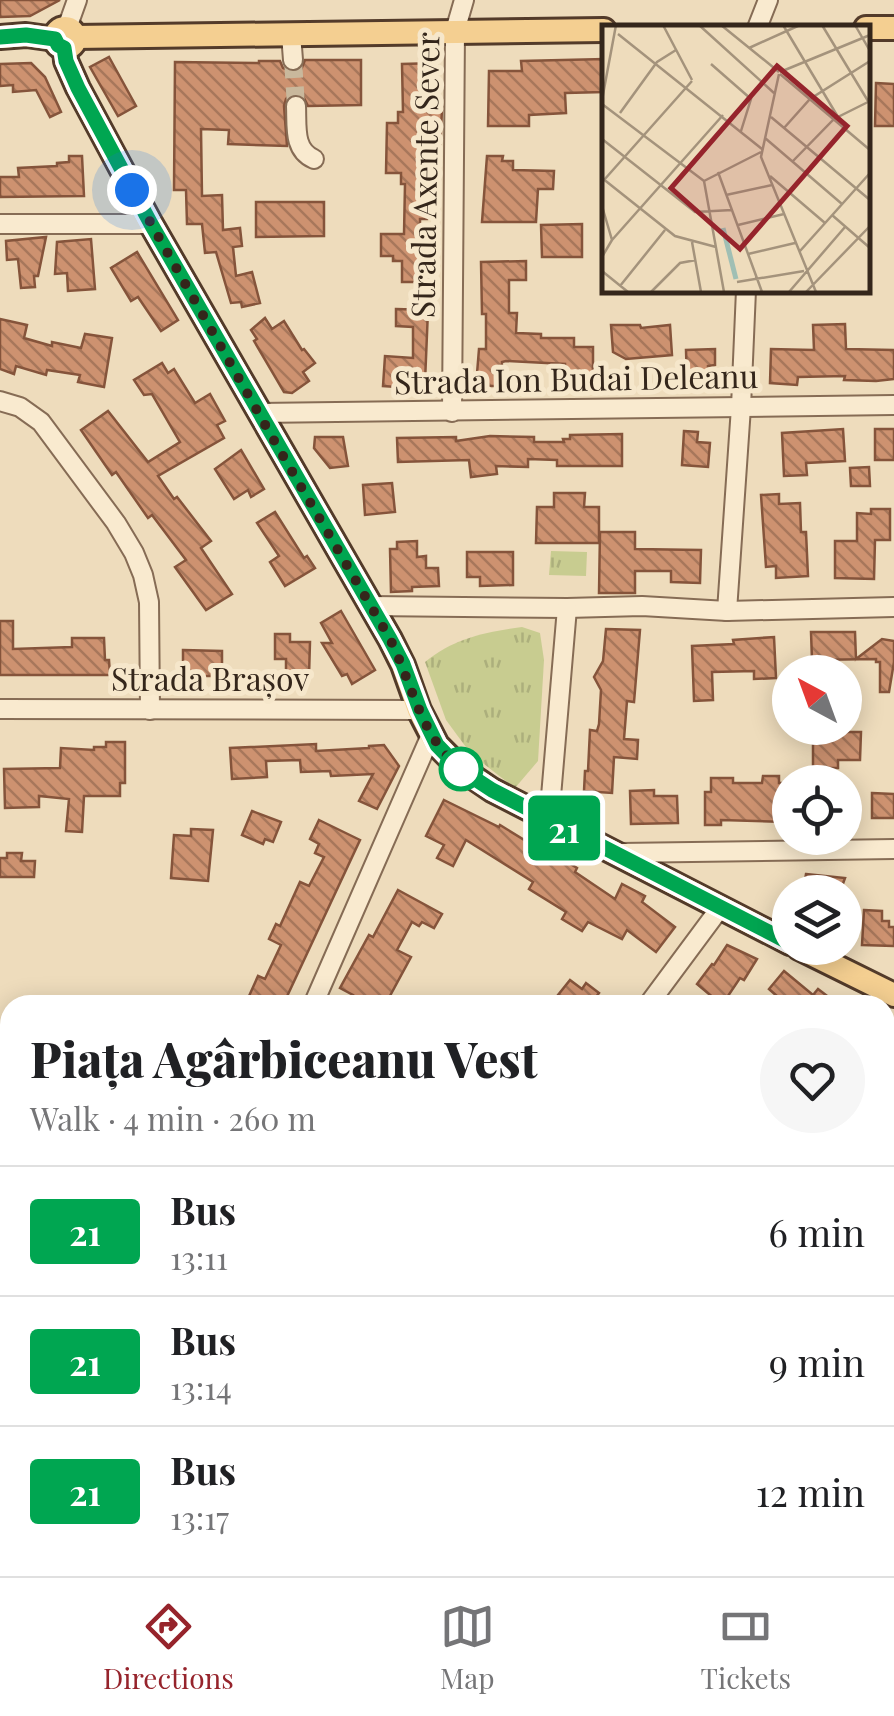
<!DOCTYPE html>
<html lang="en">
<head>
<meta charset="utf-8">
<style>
  :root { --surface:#fff; --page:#f6f6f6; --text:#202124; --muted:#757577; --line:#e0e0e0; --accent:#96242c }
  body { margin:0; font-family:"Playfair Display",serif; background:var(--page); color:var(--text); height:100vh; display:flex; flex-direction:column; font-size:38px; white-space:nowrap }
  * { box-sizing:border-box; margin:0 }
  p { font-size:32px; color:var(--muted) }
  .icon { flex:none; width:55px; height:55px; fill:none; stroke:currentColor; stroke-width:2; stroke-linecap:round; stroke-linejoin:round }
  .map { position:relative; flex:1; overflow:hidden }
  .details { position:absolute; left:0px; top:995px; width:895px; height:582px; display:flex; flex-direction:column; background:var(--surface); border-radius:30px 30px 0 0; box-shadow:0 5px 25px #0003 }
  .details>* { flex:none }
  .badge { padding:0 20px; border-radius:8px; font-size:35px; line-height:65px }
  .needle { width:65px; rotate:319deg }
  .fabs { position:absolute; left:772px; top:655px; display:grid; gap:20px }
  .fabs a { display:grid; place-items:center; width:90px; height:90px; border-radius:50%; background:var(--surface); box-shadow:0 5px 25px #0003; font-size:50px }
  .you { position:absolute; width:50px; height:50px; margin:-25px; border:8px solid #fff; border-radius:50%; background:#1a73e8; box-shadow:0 0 0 15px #1a73e833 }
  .map>.badge { position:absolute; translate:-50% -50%; box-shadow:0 0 0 5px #fff }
  .round { display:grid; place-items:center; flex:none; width:105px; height:105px; border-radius:52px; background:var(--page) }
  .summary { display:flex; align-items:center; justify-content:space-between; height:170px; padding:0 30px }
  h1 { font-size:48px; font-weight:800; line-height:75px }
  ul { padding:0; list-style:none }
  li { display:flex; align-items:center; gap:30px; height:130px; padding:0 30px; border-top:2px solid var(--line) }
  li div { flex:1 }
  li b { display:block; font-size:38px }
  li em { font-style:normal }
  li .badge { min-width:110px; font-weight:700; text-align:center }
  .tabs { display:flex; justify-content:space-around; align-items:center; height:140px; border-top:2px solid var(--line); background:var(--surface); font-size:28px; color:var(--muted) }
  .tabs a { display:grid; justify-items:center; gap:5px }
  .tabs .active { color:var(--accent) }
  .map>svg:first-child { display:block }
  .park { fill:url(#park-tufts) }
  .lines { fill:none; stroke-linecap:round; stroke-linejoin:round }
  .stream { stroke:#688c81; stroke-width:5 }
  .building { fill:url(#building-back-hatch); stroke:#85543b; stroke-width:2.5 }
  .minor-tunnel { stroke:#c9b89c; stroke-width:18; stroke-dasharray:18 9; stroke-linecap:butt }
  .minor-casing { stroke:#866c55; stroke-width:22 }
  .major-casing { stroke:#533b2a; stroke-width:28 }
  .minor { stroke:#f9eacf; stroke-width:18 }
  .major { stroke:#f4cf91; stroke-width:22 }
  .line-casing { stroke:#fff; stroke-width:22 }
  .line { stroke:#00a651; stroke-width:15 }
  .walk { stroke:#34261b; stroke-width:10; stroke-dasharray:0 18 }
  .stop-dot { fill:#fff; stroke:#00a651; stroke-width:5 }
  .labels { text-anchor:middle; stroke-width:10; stroke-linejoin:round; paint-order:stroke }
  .street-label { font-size:32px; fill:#34261b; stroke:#f6e7cb }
  .inset-river { fill:none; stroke:#a0bfb4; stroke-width:5 }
  .inset-road { fill:none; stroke:#a4937c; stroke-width:2.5 }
  .view { fill:#96242c; fill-opacity:0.15; stroke:#96242c; stroke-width:5 }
  .inset-edge { fill:none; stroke:#34261b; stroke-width:5 }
</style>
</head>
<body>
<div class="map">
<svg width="894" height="1576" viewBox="0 0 894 1576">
  <defs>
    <pattern id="park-tufts" width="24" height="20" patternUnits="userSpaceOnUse" patternTransform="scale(2.5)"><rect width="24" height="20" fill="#c8cc90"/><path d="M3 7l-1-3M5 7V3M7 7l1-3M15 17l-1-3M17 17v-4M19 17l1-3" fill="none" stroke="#acaf7c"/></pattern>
    <pattern id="building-back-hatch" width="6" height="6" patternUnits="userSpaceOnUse" patternTransform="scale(2.5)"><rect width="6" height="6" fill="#cd9270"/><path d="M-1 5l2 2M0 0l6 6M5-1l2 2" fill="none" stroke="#a7775b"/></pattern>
  </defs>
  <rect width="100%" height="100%" fill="#eedcbc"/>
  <g class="park">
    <polygon points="551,551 587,552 586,576 549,575"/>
    <path d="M522 627 540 633 544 660 538 761 515 788 471 754 446 720 425 662C454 638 486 632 522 627Z"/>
  </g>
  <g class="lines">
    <polyline class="stream" points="678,1568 689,1576"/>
  </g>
  <g class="building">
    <polygon points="0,0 60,0 30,16 0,17"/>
    <polygon points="109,57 136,106 118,116 90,67"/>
    <polygon points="604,59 604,92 565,93 566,113 529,115 529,126 488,126 489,71 522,71 521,61"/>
    <polygon points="305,60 361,60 361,105 308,106 303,96 290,95 286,99 284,106 287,146 228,144 229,130 201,129 202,196 222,195 223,230 240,228 242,246 233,247 236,276 252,272 260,303 242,307 241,302 231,303 216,252 205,253 202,224 187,224 186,190 174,190 175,62 259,63 259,61 280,61 283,68 293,72 301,70"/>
    <polygon points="31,63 45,77 61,112 50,117 36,90 13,92 13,85 0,86 0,64"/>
    <polygon points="437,63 438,81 420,81 420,110 442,108 439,184 427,184 427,219 420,219 420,266 435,266 436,296 418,296 418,282 402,282 402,261 393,261 393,256 381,256 381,234 404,234 405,184 401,184 401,173 386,173 387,123 398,123 398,112 403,112 402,64"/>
    <polygon points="876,83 894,84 894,126 875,126"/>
    <polygon points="69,156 82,156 84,196 0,197 0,177 19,177 18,168 57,166 57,163 69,162"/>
    <polygon points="487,156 503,156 502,161 513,161 513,170 554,171 553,189 538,189 536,222 482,222"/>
    <polygon points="256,202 324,202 324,236 256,237"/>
    <polygon points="582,224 582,257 542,257 541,225"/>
    <polygon points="46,237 38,276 34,276 35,287 21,288 18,259 7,260 6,241"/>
    <polygon points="91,239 95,289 68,291 67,273 55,274 57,242"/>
    <polygon points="137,252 178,320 161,331 138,297 131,301 111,268"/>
    <polygon points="526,261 526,280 509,280 509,313 517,313 516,333 541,334 541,338 574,338 574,347 593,347 593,379 565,379 565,364 506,361 502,362 501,386 476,386 479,349 486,349 486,314 482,314 481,262"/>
    <polygon points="396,309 428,310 425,382 397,380 396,387 383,386 385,356 413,358 413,327 396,326"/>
    <polygon points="265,318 272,329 284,321 302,350 304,349 315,363 303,372 309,381 292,393 284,392 254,341 257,339 251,330"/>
    <polygon points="0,319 27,325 24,338 52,346 52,342 81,348 85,334 112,338 104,387 78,382 80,375 47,370 46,375 16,366 14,374 0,369"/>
    <polygon points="845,324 846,349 894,350 894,379 876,381 844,380 845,376 798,377 797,385 770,383 771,349 814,350 813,325"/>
    <polygon points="611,325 640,325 641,328 670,325 672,355 626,359 613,352"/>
    <polygon points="715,349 715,365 708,366 708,382 687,383 686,350"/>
    <polygon points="162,363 168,373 174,369 195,403 210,394 225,421 217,425 224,438 158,476 174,499 177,497 211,541 201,548 232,594 206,610 175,567 186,560 152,515 148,518 116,472 112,475 81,430 108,411 148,462 180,442 152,394 144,395 134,380"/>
    <polygon points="843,429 845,461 806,463 807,475 784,476 782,433"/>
    <rect x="875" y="429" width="19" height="31"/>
    <polygon points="684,431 698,432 697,442 710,443 708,467 682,465"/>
    <polygon points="622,434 622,466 557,466 557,460 528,459 528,467 496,466 497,474 471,477 469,460 398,462 397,438 456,437 456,441 490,436 534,437 534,442 564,442 563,439 570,439 570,435"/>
    <polygon points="315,437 343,437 348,466 330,468 314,448"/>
    <polygon points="241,450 264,489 251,497 248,490 234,499 215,469"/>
    <polygon points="869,467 870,486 851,486 850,468"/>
    <polygon points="392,483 395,512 365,515 363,485"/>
    <polygon points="554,493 585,493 584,507 599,507 599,543 536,543 537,507 554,507"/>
    <polygon points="779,494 779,504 800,503 801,532 806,532 808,576 776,578 776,566 766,567 761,495"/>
    <polygon points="871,509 890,509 890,540 875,540 874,579 835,578 835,541 857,541 857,513 871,514"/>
    <polygon points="275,512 304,558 307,556 315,568 285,586 270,562 279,556 257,523"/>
    <polygon points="600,532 635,532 635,549 701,550 700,583 671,582 671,571 635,571 635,593 599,593"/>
    <polygon points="417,541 417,557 426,556 426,568 438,568 439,586 412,587 412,591 391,592 390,549 397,549 397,542"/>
    <polygon points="467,552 513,552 513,585 480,586 480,577 467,577"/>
    <polygon points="341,611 375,670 352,684 347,674 342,676 322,643 332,643 321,623"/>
    <polygon points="0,621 13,621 13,649 72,647 72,638 104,638 105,660 109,660 110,675 0,675"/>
    <polygon points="606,629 640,630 634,702 627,701 624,739 638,740 637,759 614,757 612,793 584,791 585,771 588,771 590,730 597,731 599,724 601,690 594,677 603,661"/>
    <polygon points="811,632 855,632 856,659 882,639 894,641 894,662 889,692 880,692 880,662 876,662 876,659 812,660"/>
    <polygon points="275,634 290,634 290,642 310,642 309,676 286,675 286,659 275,659"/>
    <polygon points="774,637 776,678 754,679 754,671 712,672 713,700 694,701 692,646 734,644 733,640"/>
    <polygon points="183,650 222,651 222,676 183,676"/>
    <polygon points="813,732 861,732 860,760 838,760 838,768 813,768"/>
    <polygon points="106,742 125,742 125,783 120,783 120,796 84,796 82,832 66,831 69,799 39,796 39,807 5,808 4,769 60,768 61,748 94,750 94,747 106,747"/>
    <polygon points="316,744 316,751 369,748 369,746 384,745 399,766 377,809 359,801 373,774 331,776 330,771 301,772 300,760 266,761 267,777 232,779 230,748"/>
    <polygon points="763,776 779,776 779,783 786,783 785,822 721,820 721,825 705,825 705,792 711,792 711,778 733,778 733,783 762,783"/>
    <polygon points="654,790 654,796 677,796 678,823 631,824 630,791"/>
    <polygon points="872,793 894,794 894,818 872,818"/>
    <polygon points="444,800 499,827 500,825 552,857 554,854 577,868 575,872 615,899 622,884 645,896 642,902 675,927 656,952 627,930 622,939 588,922 582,931 562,919 566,912 529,889 533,882 466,840 453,866 437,858 444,845 426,836"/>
    <polygon points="252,811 281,822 273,842 265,839 263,844 242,835"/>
    <polygon points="319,820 360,840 283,1005 245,1005 258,976 265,979 281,945 269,939 276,924 280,926 300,882 309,886 324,857 315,853 319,844 310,839"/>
    <polygon points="191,829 213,830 208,881 171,878 174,835 191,836"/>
    <polygon points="7,853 22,853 21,861 35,861 34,877 0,877 0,858 7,858"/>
    <polygon points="806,874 845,878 840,892 803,892"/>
    <polygon points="398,890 442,914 434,928 422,922 419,926 412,922 397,950 411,957 385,1005 348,1005 353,995 340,988 369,935 373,937"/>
    <polygon points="864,910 882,911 882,921 889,921 889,927 894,927 894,946 862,945"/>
    <polygon points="727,945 757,959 744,980 740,978 722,1005 697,984 712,964 714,965"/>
    <polygon points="784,971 813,995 818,989 839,1005 787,1005 769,989"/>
    <polygon points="570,980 582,989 586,983 599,993 590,1005 550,1005"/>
  </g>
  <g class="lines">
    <polyline class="minor-tunnel" points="293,60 296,106"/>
    <defs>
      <g id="minor">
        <polyline points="67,28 77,0"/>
        <polyline points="757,28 768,0"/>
        <polyline points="291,34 293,60"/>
        <path d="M296 106C297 126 293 150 314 159"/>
        <polyline points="0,224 151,224"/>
        <polyline points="0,401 20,407 41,422 116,523 134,553 143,575 149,602 150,710"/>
        <polyline points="452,412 455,31 464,0"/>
        <polyline points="259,413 894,405"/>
        <polyline points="370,606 567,608 642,606 727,611 894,607"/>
        <polyline points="727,611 741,407 746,290"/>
        <polyline points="0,709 419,710"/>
        <polyline points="549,820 567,608"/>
        <polyline points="620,853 894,849"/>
        <polyline points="313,1005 431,735"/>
        <polyline points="648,1005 720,908"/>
        <polyline points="885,1198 894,1185"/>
        <polyline points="0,1310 10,1310"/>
        <polyline points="885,1510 894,1515"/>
        <polyline points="495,1568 507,1576"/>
        <polyline points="380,1576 390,1568"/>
      </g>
      <g id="major">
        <polyline points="866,28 894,28"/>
        <circle cx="65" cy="38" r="10"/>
        <polyline points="0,37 26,35 55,39"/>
        <polyline points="75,37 604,30"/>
        <polyline points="65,48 66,61 78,88 151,224 390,639 403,665 419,710 437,745 461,769 492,790 790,943"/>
        <polyline points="799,948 894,995"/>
      </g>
    </defs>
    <use href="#minor" class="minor-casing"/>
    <use href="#major" class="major-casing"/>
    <use href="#minor" class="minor"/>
    <use href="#major" class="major"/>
  </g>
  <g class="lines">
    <defs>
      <polyline id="line" points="0,37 26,35 55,39 58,45 64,48 66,61 78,88 151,224 390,639 403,664 420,710 437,745 460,769 492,790 790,943"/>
    </defs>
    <use href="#line" class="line-casing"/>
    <use href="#line" class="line"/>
    <path class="walk" d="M132 190 276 444 390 639C412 683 421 738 461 769"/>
  </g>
  <circle class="stop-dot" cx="461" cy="769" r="20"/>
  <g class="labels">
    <g class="street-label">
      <text transform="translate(426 175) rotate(-89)" y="11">Strada Axente Sever</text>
      <text transform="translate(576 380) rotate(-1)" y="11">Strada Ion Budai Deleanu</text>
      <text x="210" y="691">Strada Brașov</text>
    </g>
  </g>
  <g transform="translate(602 25)">
    <rect width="268" height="268" fill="#eedcbc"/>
    <path class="inset-river" d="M121 203 134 254"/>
    <path class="inset-road" d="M61 0 90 55M97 0 172 68M119 0 177 47M181 0 236 92M220 0 266 76M253 0 268 26M16 9 160 124M147 23 198 0M109 39 149 74 139 106M178 47 268 10M177 49 159 132 214 267M178 49 268 125M0 75 14 0M0 79 102 156M18 88 55 37 74 25M169 92 268 175M182 103 208 74 268 36M163 113 240 179M0 114 93 187 130 185M190 137 232 94 268 76M116 147 160 267M168 151 223 198M0 153 73 211 114 222M2 155 90 56M102 156 122 267M102 156 159 127M124 170 170 160M0 181 10 215 0 232M230 190 268 223M136 200 182 189M10 215 121 90M90 217 99 267M198 226 268 148M146 229 193 218M0 246 26 267M135 257 202 246M18 261 63 205M49 267 78 238 94 235M187 267 243 202M204 267 268 201"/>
    <path class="view" d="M175 41 245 101 138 224 69 163Z"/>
    <rect width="268" height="268" class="inset-edge"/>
  </g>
</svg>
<div class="fabs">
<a><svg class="needle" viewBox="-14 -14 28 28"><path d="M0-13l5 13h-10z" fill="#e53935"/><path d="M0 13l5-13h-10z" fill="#757577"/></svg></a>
<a><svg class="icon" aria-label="locate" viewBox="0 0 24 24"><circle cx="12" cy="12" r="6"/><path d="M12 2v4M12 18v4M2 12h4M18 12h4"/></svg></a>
<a><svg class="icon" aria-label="layers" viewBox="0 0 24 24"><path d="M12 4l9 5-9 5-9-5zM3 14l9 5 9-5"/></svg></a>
</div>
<div class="you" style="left:132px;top:190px"></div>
<b class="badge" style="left:564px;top:828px;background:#00a651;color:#fff">21</b>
<section class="details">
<div class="summary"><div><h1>Piața Agârbiceanu Vest</h1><p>Walk · 4 min · 260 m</p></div><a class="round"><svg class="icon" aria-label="heart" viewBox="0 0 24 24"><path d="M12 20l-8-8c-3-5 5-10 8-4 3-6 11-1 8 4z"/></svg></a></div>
<ul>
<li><span class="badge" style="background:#00a651;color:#fff">21</span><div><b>Bus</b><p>13:11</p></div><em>6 min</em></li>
<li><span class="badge" style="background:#00a651;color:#fff">21</span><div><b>Bus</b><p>13:14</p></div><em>9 min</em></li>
<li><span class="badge" style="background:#00a651;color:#fff">21</span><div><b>Bus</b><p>13:17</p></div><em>12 min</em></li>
</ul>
</section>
</div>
<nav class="tabs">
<a class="active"><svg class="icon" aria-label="directions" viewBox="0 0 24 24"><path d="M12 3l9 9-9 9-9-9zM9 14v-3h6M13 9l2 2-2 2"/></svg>Directions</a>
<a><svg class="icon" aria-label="map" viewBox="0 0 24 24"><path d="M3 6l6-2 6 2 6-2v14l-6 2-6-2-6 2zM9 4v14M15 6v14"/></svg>Map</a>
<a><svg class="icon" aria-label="tickets" viewBox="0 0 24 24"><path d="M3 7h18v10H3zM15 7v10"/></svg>Tickets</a>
</nav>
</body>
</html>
